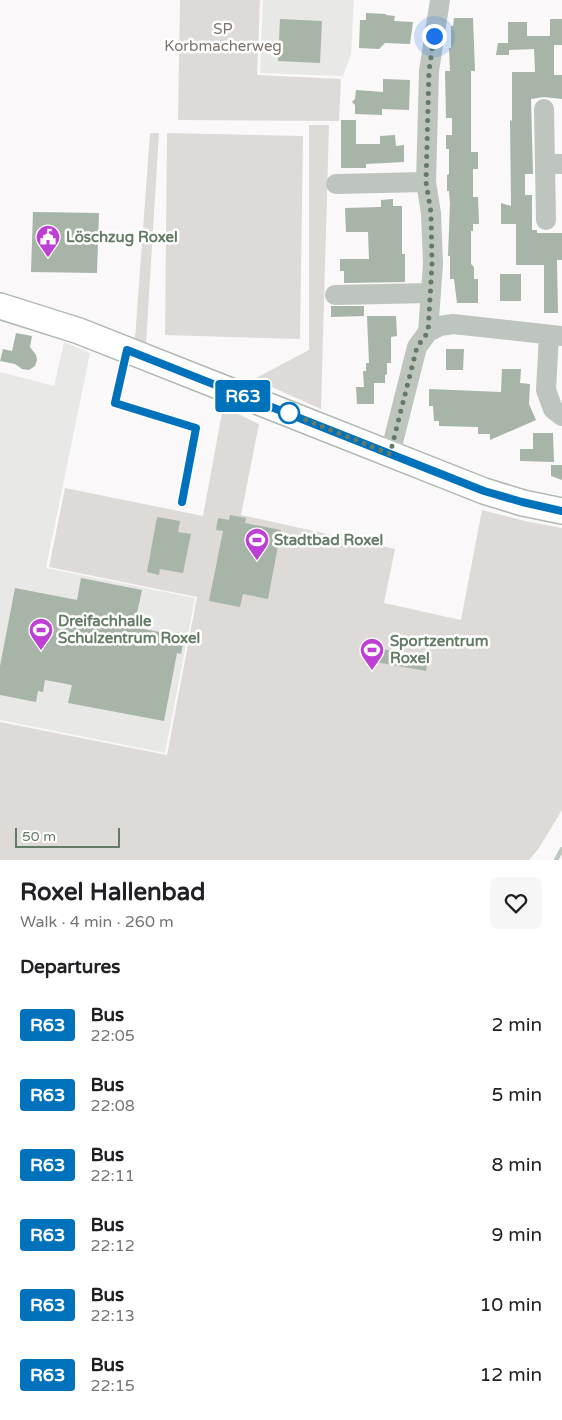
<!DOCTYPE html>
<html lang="en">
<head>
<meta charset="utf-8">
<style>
  :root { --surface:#fff; --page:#f6f6f6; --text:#202124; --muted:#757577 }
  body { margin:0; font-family:"Varela Round",sans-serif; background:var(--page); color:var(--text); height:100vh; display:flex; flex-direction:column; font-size:19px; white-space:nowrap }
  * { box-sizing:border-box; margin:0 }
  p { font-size:16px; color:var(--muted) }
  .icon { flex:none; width:28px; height:28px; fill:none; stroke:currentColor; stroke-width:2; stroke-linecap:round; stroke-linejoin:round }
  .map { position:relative; height:860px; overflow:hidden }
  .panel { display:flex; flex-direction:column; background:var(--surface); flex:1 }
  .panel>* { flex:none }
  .badge { padding:0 10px; border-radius:4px; font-size:18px; line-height:32px }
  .scale { position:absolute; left:15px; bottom:12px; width:105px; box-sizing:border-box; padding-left:5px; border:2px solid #637a65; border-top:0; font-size:14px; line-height:18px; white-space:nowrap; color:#637a65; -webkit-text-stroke:4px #fff; paint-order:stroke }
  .you { position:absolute; width:25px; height:25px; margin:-12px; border:4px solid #fff; border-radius:50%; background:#1a73e8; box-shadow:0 0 0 8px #1a73e833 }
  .map>.badge { position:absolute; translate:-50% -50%; box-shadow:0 0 0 2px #fff }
  h2 { padding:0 20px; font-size:19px; line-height:45px }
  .round { display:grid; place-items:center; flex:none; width:52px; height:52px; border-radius:8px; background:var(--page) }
  .summary { display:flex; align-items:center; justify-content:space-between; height:85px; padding:0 20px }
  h1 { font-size:24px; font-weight:800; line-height:38px }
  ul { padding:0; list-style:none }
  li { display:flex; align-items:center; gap:15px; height:70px; padding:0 20px }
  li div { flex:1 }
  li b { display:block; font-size:19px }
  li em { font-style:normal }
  li .badge { min-width:55px; font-weight:700; text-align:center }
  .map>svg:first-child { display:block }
  .built { fill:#e8e8e7 }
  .green { fill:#dedad8 }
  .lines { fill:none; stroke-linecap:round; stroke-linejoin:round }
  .stream { stroke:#bdc9bc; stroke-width:4.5 }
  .building { fill:#a7b4a8 }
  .major-casing { stroke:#afb9b0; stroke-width:28 }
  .minor { stroke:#bdc5be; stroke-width:20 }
  .major { stroke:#fff; stroke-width:25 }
  .line-casing { stroke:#fff; stroke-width:11 }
  .line { stroke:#0072bc; stroke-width:8 }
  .walk { stroke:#637a65; stroke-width:5; stroke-dasharray:0 9 }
  .stop-dot { fill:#fff; stroke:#0072bc; stroke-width:2.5 }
  .labels { text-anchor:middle; stroke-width:5; stroke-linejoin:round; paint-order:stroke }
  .park-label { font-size:15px; fill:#7e726a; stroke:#fff }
  .poi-label { font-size:15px; font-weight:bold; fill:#637a65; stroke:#fff; text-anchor:start }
</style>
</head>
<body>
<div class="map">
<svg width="562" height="860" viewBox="0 0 562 860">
  <rect width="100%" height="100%" fill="#faf8f9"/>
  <g class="built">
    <polygon points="263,0 354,0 351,54 343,76 260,73"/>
    <polygon points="64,342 90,353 46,568 195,598 165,753 0,720 0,372 54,386"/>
  </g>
  <g class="green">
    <polygon points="180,0 260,0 257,75 341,79 339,121 178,120"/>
    <polygon points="309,125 329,125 321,409 254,379 309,350"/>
    <polygon points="150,133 159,133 146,344 135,339"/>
    <polygon points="167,133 303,136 300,339 165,335"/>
    <polygon points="223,407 259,424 241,515 395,549 384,603 461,620 482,510 525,521 562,528 562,810 539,848 529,860 0,860 0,722 167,755 197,597 49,567 65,488 203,516"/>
  </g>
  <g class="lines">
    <polyline class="stream" points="556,860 562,849"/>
  </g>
  <g class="building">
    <polygon points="366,13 386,14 386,15 395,16 394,21 413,22 410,44 385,43 379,49 359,48 360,20 366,20"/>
    <polygon points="454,18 473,18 475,71 471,71 471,152 478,152 478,169 473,169 473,197 478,197 479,224 473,224 473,231 471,231 471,264 474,267 474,279 478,279 478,303 457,303 454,279 450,279 450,256 448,256 450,204 449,191 447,191 447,175 449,174 449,149 446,149 446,135 452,135 452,118 446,118 445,71 450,71 449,48 451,48 451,26 453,26"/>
    <polygon points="280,19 322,21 320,63 278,61"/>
    <polygon points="550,19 562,19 562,45 554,45 554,75 562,75 562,99 544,97 531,99 533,174 525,174 525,195 532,195 532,230 537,230 537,233 562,233 562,260 557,260 558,313 544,313 544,265 516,265 516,224 501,224 501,203 511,206 510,120 512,121 512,72 535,72 534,49 509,50 509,55 496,55 498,43 508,43 508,22 527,22 527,36 550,36"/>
    <polygon points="383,79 410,80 409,110 382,109 382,115 355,114 355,105 352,102 355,99 356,90 383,92"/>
    <polygon points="341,120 356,120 356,144 380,144 380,136 395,135 396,146 404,145 404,162 366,164 366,168 341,168"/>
    <polygon points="393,199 393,206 402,206 402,254 405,254 405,282 344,283 344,271 340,271 340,259 369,259 368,232 346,232 345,208 381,207 381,200"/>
    <polygon points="33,212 99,213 97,273 31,272"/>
    <rect x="500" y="274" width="21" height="27"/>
    <polygon points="331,306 364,306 364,316 331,317"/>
    <polygon points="367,316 396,316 397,336 391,337 391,363 387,363 387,374 385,375 385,383 374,383 374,404 357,404 356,387 364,387 363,371 366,371 366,363 369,363"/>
    <polygon points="16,333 32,336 30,347 36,355 37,360 35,366 29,370 22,369 15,364 0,361 3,349 12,351"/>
    <polygon points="446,349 464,349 463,370 446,370"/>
    <polygon points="502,369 521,369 520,383 530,384 529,404 536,420 490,440 490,434 478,434 478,427 439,426 439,421 434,421 433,406 429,406 429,389 501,392"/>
    <polygon points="533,433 553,433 554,462 520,461 520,449 533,449"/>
    <polygon points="551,465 562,465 562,480 551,476"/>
    <polygon points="230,515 246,518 245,523 281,530 268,599 243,594 240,607 209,601 223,531 216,530 218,518 229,520"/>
    <polygon points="157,517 180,521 178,532 191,534 183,573 160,569 159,575 147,572"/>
    <polygon points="81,578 142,590 134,627 175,635 176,632 185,634 181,654 177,653 164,721 68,703 72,685 45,680 43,692 38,691 36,702 0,695 0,666 15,588 77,600"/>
    <polygon points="367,646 428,658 426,671 364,660"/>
  </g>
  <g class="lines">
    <defs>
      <polyline id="major" points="0,306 79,331 484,491 523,503 562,511"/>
    </defs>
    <use href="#major" class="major-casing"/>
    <g class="minor">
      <polyline points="544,109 545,164"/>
      <polyline points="336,184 426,182"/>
      <polyline points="546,220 545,164 562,164"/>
      <polyline points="335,295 431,293"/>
      <polyline points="428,332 440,326 453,324 562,336"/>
      <polyline points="549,335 546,390 553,409 562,416"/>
      <polyline points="390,454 417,347 428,332 433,264 431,213 426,182 429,71 440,0"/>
    </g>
    <use href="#major" class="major"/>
  </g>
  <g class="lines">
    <defs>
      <polyline id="line" points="182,502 196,428 115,403 127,350 484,491 522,502 562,511"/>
    </defs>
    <use href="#line" class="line-casing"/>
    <use href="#line" class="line"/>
    <polyline class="walk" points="289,413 390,454 417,347 428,332 432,264 431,213 426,182 429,71 434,36"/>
  </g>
  <defs>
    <symbol id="civic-pin" viewBox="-11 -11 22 30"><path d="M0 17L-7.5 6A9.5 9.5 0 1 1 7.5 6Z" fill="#be3fd3" stroke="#fff"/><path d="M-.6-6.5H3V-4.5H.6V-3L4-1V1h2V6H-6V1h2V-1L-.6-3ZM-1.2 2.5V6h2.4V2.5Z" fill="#fff"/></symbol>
    <symbol id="stadium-pin" viewBox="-11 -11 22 30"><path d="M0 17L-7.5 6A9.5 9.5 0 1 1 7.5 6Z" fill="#be3fd3" stroke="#fff"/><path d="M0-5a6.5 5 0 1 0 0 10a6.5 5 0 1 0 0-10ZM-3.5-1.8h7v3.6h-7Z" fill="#fff"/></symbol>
  </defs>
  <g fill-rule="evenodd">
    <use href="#civic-pin" x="34" y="223" width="28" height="38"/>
    <use href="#stadium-pin" x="243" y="526" width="28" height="38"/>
    <use href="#stadium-pin" x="27" y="616" width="28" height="38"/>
    <use href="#stadium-pin" x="358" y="636" width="28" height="38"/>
  </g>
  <circle class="stop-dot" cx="289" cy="413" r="10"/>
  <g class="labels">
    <g class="park-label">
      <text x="223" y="34">SP<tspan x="223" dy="17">Korbmacherweg</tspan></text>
    </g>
    <g class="poi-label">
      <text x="66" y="242">Löschzug Roxel</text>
      <text x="274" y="545">Stadtbad Roxel</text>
      <text x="58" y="626">Dreifachhalle<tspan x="58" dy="17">Schulzentrum Roxel</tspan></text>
      <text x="390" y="646">Sportzentrum<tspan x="390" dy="17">Roxel</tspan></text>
    </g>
  </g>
</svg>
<div class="scale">50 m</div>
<div class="you" style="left:434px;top:36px"></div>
<b class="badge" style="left:243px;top:396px;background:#0072bc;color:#fff">R63</b>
</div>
<section class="panel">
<div class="summary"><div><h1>Roxel Hallenbad</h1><p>Walk · 4 min · 260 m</p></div><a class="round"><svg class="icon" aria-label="heart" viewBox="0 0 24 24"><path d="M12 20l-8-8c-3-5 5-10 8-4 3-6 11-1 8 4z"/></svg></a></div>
<h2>Departures</h2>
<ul>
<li><span class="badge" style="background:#0072bc;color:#fff">R63</span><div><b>Bus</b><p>22:05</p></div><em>2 min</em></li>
<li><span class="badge" style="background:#0072bc;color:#fff">R63</span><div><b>Bus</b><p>22:08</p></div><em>5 min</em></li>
<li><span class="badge" style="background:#0072bc;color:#fff">R63</span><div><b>Bus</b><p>22:11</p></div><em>8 min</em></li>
<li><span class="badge" style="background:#0072bc;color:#fff">R63</span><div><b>Bus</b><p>22:12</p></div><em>9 min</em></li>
<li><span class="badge" style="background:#0072bc;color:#fff">R63</span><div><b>Bus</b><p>22:13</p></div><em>10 min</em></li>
<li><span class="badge" style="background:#0072bc;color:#fff">R63</span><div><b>Bus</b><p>22:15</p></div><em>12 min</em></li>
</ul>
</section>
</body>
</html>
